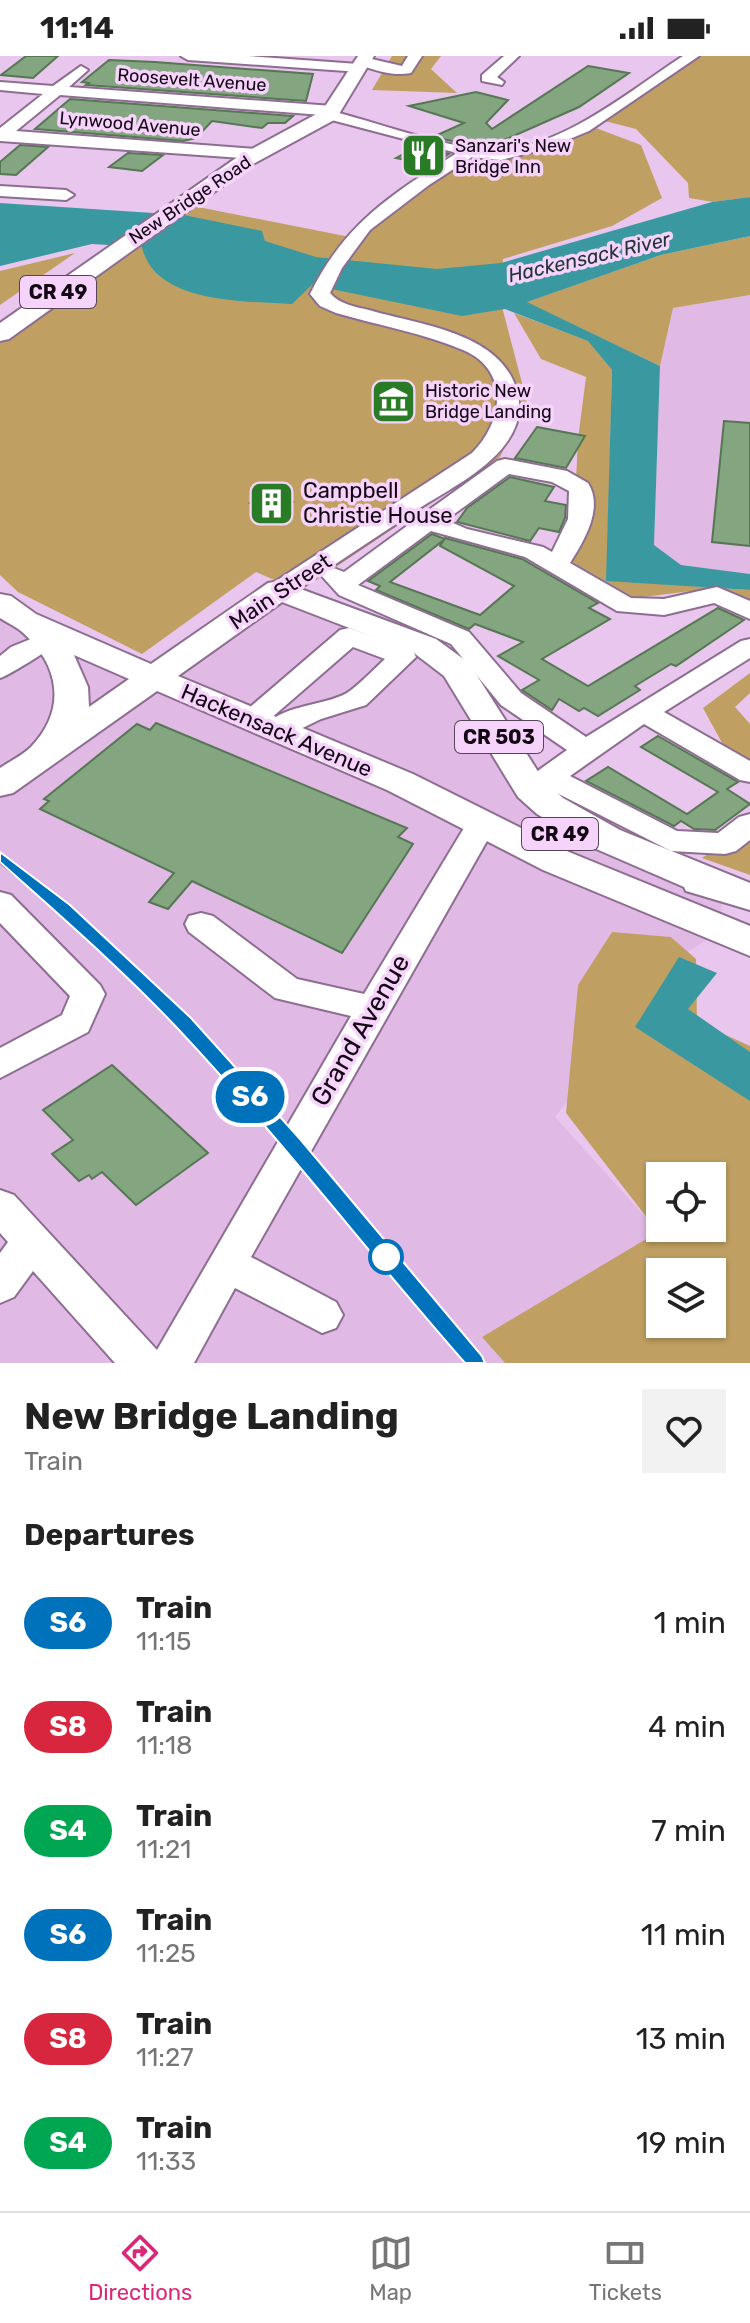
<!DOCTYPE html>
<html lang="en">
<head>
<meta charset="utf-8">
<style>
  :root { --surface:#fff; --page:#f2f2f2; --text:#222; --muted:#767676; --line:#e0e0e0; --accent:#db2777 }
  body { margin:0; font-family:Rubik,sans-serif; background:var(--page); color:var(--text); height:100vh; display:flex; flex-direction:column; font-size:30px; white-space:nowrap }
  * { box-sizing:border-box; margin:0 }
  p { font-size:26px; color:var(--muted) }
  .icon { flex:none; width:44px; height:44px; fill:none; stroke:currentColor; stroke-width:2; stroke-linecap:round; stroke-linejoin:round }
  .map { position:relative; height:1307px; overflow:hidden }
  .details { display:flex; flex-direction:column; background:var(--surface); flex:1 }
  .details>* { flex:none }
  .badge { padding:0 16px; border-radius:26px; font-size:28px; line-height:52px }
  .fabs { position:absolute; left:646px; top:1106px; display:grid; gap:16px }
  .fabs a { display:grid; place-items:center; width:80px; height:80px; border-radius:0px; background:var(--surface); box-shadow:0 2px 6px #0004; font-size:40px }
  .map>.badge { position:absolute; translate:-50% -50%; box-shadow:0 0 0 4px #fff }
  h2 { padding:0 24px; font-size:30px; line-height:72px }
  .round { display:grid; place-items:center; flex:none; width:84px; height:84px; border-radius:0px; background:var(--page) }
  .summary { display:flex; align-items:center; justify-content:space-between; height:136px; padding:0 24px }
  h1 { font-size:38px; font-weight:700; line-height:60px }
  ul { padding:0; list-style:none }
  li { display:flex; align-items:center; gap:24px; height:104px; padding:0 24px }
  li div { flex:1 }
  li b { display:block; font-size:30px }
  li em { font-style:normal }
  li .badge { min-width:88px; font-weight:700; text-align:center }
  .status { display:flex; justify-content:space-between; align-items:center; height:56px; padding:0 40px; background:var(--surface); direction:ltr }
  .status svg { height:22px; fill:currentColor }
  .menu { display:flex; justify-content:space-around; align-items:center; height:112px; border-top:2px solid var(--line); background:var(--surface); font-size:22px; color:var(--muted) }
  .menu a { display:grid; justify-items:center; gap:4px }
  .menu .current { color:var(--accent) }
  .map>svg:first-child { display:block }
  .built { fill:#e1b9e5 }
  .green { fill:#c0a062; fill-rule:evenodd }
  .water { fill:#3a99a0 }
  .building { fill:#83a580; stroke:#567654; stroke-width:2 }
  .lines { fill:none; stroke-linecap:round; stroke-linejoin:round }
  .minor-casing { stroke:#8d6e91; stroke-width:4 }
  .major-casing { stroke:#8d6e91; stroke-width:4 }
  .minor { fill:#fff; fill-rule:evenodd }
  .major { fill:#fff; fill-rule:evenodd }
  .rail-far1-casing { stroke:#322233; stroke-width:9 }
  .rail-casing { stroke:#322233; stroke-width:11 }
  .rail-far1 { stroke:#f6d3fb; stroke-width:6; stroke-dasharray:18; stroke-linecap:butt }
  .rail { stroke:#f6d3fb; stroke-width:8; stroke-dasharray:24; stroke-linecap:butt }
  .line { fill:#0072bc; stroke:#fff; stroke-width:2 }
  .stop-dot { fill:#fff; stroke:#0072bc; stroke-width:4 }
  .labels { text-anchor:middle; stroke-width:7; stroke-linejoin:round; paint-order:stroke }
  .far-street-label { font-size:18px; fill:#130714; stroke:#f6d3fb }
  .far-poi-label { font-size:18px; fill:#130714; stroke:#f6d3fb; text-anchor:start }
  .far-water-label { font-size:20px; font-style:italic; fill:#1e3435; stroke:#f6d3fb }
  .shield { fill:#f6d3fb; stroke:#574459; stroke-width:2 }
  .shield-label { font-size:20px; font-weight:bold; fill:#130714 }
  .poi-label { font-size:22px; fill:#130714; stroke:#f6d3fb; text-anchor:start }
  .street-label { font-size:22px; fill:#130714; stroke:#f6d3fb }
  .near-street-label { font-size:26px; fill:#130714; stroke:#f6d3fb }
</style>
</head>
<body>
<div class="status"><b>11:14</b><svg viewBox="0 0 49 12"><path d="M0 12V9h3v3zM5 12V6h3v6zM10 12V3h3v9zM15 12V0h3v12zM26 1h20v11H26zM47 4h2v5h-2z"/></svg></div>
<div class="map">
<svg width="750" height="1307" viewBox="0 0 750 1307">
  <rect width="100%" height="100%" fill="#e9c6ed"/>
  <g class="built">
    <polygon points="750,239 750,518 681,509 654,489 660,310 673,252"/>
    <polygon points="279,534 425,590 531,733 721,832 722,875 679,901 555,1061 659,1176 483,1281 505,1307 0,1307 0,548 153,621"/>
  </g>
  <g class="green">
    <polygon points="392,0 441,0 431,13 457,37 372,34"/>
    <polygon points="692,0 750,0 750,141 713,146 689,142 688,127 636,73 597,63"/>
    <polygon points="588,69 641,89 662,142 612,170 503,203 501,247 527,346 500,401 300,535 256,516 142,598 18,536 0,519 0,284 188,149 350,181 470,96 501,99"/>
    <polygon points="750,180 750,239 673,252 660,310 526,246 661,199"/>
    <polygon points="75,197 0,249 0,215"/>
    <polygon points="514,257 589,285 612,314 607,524 750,534 750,543 707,533 635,542 572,506 578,383 586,321 541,303"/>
    <polygon points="750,617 750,637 735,651 750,668 750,714 733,707 703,652"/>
    <polygon points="750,766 750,819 702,802"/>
    <path d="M612 876 671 881 696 903 697 966 750 990V1307H505L482 1281 658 1176 566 1057 578 929ZM660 1120H712V1172H660ZM660 1216H712V1268H660Z"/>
  </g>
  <g class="water">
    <path d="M750 141V180L661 199 527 246 660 310 654 489 681 509 750 518V534L606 525 612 314 588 285 505 253 462 260 312 229 292 248C245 245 155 248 142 191L92 188 0 210V147L184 159 262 175 265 185 316 201 437 213 501 207 712 146Z"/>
    <polygon points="679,901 717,917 688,953 750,996 750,1045 635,971"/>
  </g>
  <g class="building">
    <polygon points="26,0 58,0 33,22 1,19"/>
    <polygon points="109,4 155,6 313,18 306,45 86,29 89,27 82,26"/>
    <polygon points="588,10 629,17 579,51 502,85 505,90 483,90 469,88 475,84 472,84 466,88 433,81 464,67 409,50 476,36 508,44 486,67 492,73"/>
    <polygon points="70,43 293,60 285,67 268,67 262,72 212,65 196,82 183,85 35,73"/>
    <polygon points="20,89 48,91 16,119 0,118 0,106"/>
    <polygon points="418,90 449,98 431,109 396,102"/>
    <polygon points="128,97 163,99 142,115 109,111"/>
    <polygon points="724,365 750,367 750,490 712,486"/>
    <polygon points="537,371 585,380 566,412 515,402"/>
    <polygon points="510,421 554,431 545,445 566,449 565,462 559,476 539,472 530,485 457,466 467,452"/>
    <polygon points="275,436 293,446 269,458 250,447"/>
    <polygon points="432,478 445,483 390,526 480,559 514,530 440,490 445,482 522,503 598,547 589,552 610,563 542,603 588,630 718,552 744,564 676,610 671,608 635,630 640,634 598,660 584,652 579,655 559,643 552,654 522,634 539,624 498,600 523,586 475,568 469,573 376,534 380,530 368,525"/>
    <polygon points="156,667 407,772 398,781 413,788 342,897 192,825 168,853 149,846 174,817 40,753 49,745 44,743 137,668 150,674"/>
    <polygon points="658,680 738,726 727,733 750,748 715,774 694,773 681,765 674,770 586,725 608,711 687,758 718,736 641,691"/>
    <polygon points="112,1009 208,1097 136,1149 102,1116 92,1123 89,1119 79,1125 52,1098 73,1084 43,1054"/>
  </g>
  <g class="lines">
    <defs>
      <g id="minor">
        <path d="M181 0H248L358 8V2L363 1 402 10 408 0H422L411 17C395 20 381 16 366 11L360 16 188 4Z"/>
        <polygon points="504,0 519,0 497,21 504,26 502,29 482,25 482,19"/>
        <path d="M683 0H699L589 75 548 92 501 104 472 101 429 129 370 174 342 212 330 237C339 248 356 251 369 254 419 269 501 276 517 335 533 393 457 428 418 453L426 456 497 405 505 403 567 415 588 427C604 452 584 485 570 507L631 542 664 543 717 531 750 545V563L714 547 664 559 617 555 525 501 431 475 358 529 469 576 521 637 586 681 741 585 750 583V602L664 656 750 705V726L740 724 644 668 570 720 677 775 718 777 739 761 750 758V784L736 795 725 798 671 795 539 728 534 721 539 714 567 694 501 649 451 588 339 539 320 518C304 529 289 544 270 539L266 534 270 529 472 397C503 367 511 314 463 294 423 277 377 269 336 257L320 250 310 238C345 167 392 138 457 97L324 62 322 59 60 39 16 75 256 93 264 98 256 103 0 85V72L43 38 0 34V26L53 30 81 10 88 14 69 31 333 50 338 52 339 57C381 68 459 96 500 94 563 91 631 34 683 0ZM509 418 552 426 569 435 568 463 552 496 543 491 467 473 446 464ZM402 464 411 467 344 516 331 511Z"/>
        <polygon points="0,130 66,134 74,139 66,144 0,140"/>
        <path d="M349 572 413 595 416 601 366 649 321 663 286 680 276 683 266 680 262 674C279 648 322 651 347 637 360 628 373 614 385 603L353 591 262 670 252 673 242 670 238 664 242 658 340 574Z"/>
        <path d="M48 576 57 578 61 584C58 589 6 621 0 622V600L11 591Z"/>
        <polygon points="481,759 492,762 496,769 251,1201 336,1246 343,1259 336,1272 322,1277 235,1232 194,1307 115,1307 33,1215 14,1241 0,1247 0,1197 8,1186 0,1177 0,1134 14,1139 157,1294 351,960 275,942 189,876 185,868 189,860 201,857 213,860 297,923 364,938 470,762"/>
        <polygon points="0,836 11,839 100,929 105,938 88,976 0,1022 0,992 62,959 70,940 0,867"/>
      </g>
      <g id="major">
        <polygon points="358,0 374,0 336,63 253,108 9,283 0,285 0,267 239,100 322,55"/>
        <path d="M279 525 436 583 469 607 544 725 563 742 620 774 750 827V854L686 835 684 831 594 792 537 758 518 741 444 620 414 597 282 546 178 620 413 718 569 796 750 870V900L543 814 387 734 157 635 13 737 0 740V712C9 706 23 699 31 691 67 653 60 609 21 575 15 570 6 566 0 562V538L11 540 36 558 151 608 268 527ZM74 599 129 623 89 651 88 631Z"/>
      </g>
    </defs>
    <use href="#minor" class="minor-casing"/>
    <use href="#major" class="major-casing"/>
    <use href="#minor" class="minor"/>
    <use href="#major" class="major"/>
    <defs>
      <polyline id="rail-far1" points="0,802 42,837"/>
      <path id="rail" d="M40 835C205 972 338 1141 473 1307"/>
    </defs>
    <use href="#rail-far1" class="rail-far1-casing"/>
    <use href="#rail" class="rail-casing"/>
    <use href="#rail-far1" class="rail-far1"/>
    <use href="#rail" class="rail"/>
  </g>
  <path class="line" d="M0 796 70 849 191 962 300 1083 482 1300 485 1307H465C371 1200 280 1082 179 974 122 913 58 858 0 806Z"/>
  <defs>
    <symbol id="restaurant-square" viewBox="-11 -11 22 22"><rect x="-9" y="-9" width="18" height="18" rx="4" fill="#297b26" stroke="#f6d3fb"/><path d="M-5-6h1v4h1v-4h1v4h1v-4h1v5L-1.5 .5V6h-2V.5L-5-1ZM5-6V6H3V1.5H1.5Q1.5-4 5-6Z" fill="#fff"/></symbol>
    <symbol id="museum-square" viewBox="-11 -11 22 22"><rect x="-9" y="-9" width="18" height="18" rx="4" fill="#297b26" stroke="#f6d3fb"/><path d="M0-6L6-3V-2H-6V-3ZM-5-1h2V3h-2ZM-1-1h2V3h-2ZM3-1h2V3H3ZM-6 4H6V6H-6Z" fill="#fff"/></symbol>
    <symbol id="building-square" viewBox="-11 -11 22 22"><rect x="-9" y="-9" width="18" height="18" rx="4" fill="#297b26" stroke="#f6d3fb"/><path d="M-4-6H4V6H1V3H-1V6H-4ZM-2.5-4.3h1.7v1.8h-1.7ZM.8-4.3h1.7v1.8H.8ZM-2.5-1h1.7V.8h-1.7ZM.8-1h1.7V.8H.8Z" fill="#fff"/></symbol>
  </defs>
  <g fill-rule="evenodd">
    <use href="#restaurant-square" x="398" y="74" width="51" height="51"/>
    <use href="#museum-square" x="368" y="320" width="51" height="51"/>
    <use href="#building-square" x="246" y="422" width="51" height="51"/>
  </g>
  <circle class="stop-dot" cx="386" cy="1201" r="16"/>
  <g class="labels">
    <g class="far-street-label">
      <text transform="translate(192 24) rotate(4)" y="6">Roosevelt Avenue</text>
      <text transform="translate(130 68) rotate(5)" y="6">Lynwood Avenue</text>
      <text transform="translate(190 144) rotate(-34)" y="6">New Bridge Road</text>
    </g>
    <g class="far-poi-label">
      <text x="455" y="96">Sanzari's New<tspan x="455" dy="21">Bridge Inn</tspan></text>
      <text x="425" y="341">Historic New<tspan x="425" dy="21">Bridge Landing</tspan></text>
    </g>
    <g class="far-water-label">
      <text transform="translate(589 201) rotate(-13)" y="7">Hackensack River</text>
    </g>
    <g class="shield">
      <rect x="20" y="220" width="76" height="32" rx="6"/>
      <rect x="455" y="665" width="88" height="32" rx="6"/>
      <rect x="522" y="762" width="76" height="32" rx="6"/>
    </g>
    <g class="shield-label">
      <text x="58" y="243">CR 49</text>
      <text x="499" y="688">CR 503</text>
      <text x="560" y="785">CR 49</text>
    </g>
    <g class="poi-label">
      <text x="303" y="442">Campbell<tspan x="303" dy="25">Christie House</tspan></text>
    </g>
    <g class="street-label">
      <text transform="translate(280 535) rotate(-34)" y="8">Main Street</text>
      <text transform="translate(277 674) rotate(23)" y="8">Hackensack Avenue</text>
    </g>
    <g class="near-street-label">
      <text transform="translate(360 974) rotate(-60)" y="9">Grand Avenue</text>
    </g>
  </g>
</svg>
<div class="fabs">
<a><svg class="icon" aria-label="locate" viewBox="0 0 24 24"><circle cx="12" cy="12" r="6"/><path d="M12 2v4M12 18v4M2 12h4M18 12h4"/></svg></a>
<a><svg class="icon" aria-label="layers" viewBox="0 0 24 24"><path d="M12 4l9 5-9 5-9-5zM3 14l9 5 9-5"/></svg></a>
</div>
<b class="badge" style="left:250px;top:1041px;background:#0072bc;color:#fff">S6</b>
</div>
<section class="details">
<div class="summary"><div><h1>New Bridge Landing</h1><p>Train</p></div><a class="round"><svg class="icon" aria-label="heart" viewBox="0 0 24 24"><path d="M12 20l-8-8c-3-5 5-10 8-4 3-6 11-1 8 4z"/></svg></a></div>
<h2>Departures</h2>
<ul>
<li><span class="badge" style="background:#0072bc;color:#fff">S6</span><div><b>Train</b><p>11:15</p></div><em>1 min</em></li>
<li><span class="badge" style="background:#d7263d;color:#fff">S8</span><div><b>Train</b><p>11:18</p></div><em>4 min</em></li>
<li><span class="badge" style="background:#00a651;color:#fff">S4</span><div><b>Train</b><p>11:21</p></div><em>7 min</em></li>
<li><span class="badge" style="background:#0072bc;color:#fff">S6</span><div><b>Train</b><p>11:25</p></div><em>11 min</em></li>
<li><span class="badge" style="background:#d7263d;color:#fff">S8</span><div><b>Train</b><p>11:27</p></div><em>13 min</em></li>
<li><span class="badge" style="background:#00a651;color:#fff">S4</span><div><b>Train</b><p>11:33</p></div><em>19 min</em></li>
</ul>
</section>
<nav class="menu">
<a class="current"><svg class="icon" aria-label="directions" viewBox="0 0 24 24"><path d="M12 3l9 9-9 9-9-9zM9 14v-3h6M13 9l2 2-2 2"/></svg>Directions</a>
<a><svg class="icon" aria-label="map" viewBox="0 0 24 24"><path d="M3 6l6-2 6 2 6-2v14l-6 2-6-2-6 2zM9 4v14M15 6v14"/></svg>Map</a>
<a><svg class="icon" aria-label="tickets" viewBox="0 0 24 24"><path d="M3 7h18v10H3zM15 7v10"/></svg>Tickets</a>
</nav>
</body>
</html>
